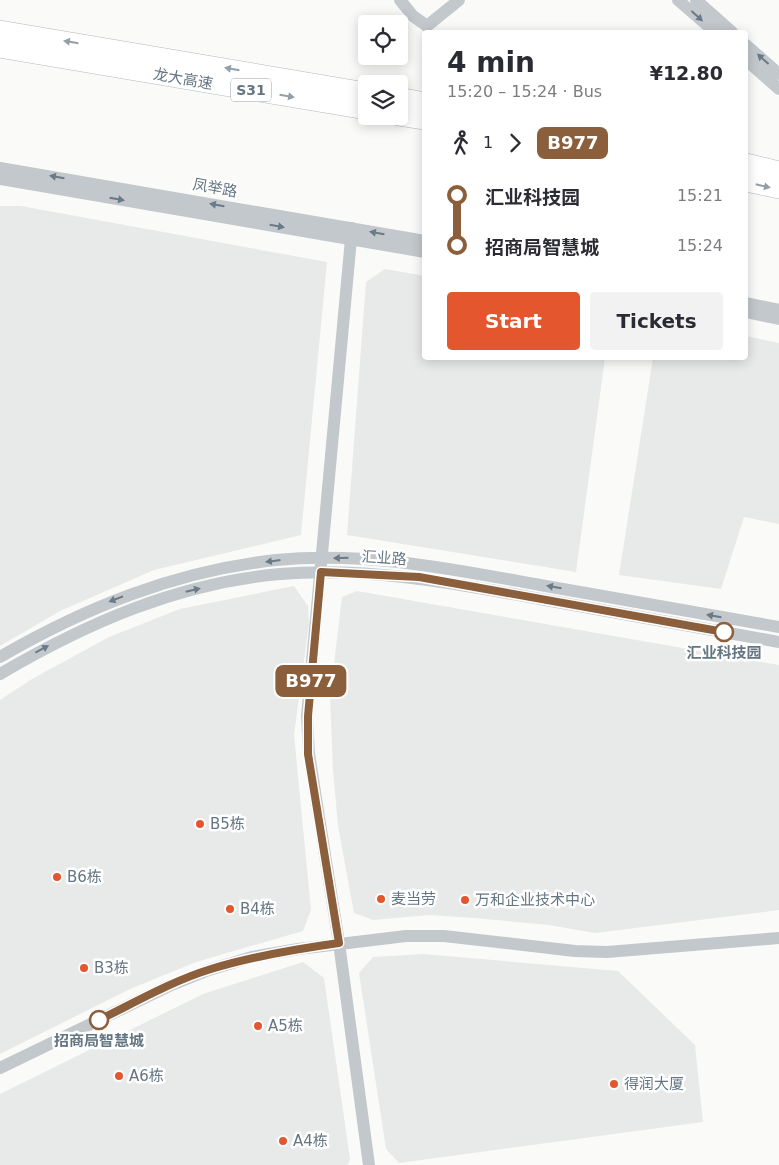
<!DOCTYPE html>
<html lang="en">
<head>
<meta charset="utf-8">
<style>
  :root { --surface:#fff; --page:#f2f2f3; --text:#2b2b33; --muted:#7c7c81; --accent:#e4572e }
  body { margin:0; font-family:"DejaVu Sans","Noto Sans SC",sans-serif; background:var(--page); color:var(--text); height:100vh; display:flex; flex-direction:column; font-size:19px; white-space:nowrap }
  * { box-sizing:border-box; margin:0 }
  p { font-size:16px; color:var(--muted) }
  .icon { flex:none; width:28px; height:28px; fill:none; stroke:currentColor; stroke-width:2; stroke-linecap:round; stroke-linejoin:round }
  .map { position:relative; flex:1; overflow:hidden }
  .details { position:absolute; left:422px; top:30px; width:326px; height:330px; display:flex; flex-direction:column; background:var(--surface); border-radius:5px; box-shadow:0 2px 12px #0003 }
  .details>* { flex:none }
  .badge { padding:0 10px; border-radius:8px; font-size:18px; line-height:32px }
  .tools { position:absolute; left:358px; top:15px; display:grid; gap:10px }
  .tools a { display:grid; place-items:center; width:50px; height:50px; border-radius:5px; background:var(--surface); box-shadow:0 2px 12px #0003; font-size:25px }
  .map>.badge { position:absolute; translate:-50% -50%; box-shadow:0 0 0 2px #fff }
  .legs { display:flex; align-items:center; gap:8px; height:55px; padding:0 25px; font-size:16px }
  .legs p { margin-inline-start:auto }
  .summary { display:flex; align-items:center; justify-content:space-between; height:85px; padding:0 25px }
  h1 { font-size:28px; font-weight:600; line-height:38px }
  .cta { display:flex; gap:10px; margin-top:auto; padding:10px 25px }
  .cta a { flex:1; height:58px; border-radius:5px; background:var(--accent); color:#fff; font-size:20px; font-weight:600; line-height:58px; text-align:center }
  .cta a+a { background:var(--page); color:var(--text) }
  ul { padding:0 25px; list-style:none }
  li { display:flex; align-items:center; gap:18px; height:50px; font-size:19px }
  li i { display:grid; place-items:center; width:8px; height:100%; margin:0 6px; background:currentColor }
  li i::after { content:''; width:12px; height:12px; margin:-6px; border:4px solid; border-radius:50%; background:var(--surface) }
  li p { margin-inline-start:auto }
  li:first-child i { background:linear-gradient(#0000 50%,currentColor 0) }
  li:last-child i { background:linear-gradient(currentColor 50%,#0000 0) }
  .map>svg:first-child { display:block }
  .built { fill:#e8e9e9 }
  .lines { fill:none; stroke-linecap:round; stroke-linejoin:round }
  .highway-casing { stroke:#b4b9bd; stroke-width:20 }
  .minor { stroke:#c3c8cc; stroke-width:12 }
  .highway { stroke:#fff; stroke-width:19 }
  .oneway { fill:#6a7a87 }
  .oneway2 { fill:#939fa8 }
  .line-1-casing { stroke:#fff; stroke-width:11 }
  .line-1 { stroke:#8b5e3c; stroke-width:8 }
  .stop-1-dot { fill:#fff; stroke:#8b5e3c; stroke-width:2.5 }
  .poi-dot { fill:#e4572e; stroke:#fff; stroke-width:2 }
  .labels { text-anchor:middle; stroke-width:5; stroke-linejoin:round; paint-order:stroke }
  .shield { fill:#fff; stroke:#939fa8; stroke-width:1 }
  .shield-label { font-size:14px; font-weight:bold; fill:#657683 }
  .street-label { font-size:15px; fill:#657683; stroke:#fff }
  .stop-label { font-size:15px; font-weight:bold; fill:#657683; stroke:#fff }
  .poi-label { font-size:15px; fill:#657683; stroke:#fff; text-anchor:start }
</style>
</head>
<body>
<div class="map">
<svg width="779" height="1165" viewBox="0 0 779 1165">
  <rect width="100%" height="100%" fill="#fafaf8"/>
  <g class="built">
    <polygon points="0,206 21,206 327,262 301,535 154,570 60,611 0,646"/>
    <polygon points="385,269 425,276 425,358 605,358 576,572 347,535 366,282"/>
    <polygon points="746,336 779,343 779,524 744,517 721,589 619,575 653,358 746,358"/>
    <polygon points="294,586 308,606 309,624 294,735 311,910 303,931 196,962 130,989 0,1054 0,700 32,679 109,637 180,609"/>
    <polygon points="357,591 779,665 779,910 595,933 549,925 474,918 429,915 373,920 354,913 338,826 333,770 330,697 342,597"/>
    <polygon points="423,954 618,971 695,1045 703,1122 399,1163 386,1149 359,973 373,957"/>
    <polygon points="303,962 324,978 350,1159 348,1165 0,1165 0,1094 203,994"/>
  </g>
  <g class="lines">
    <defs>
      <g id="highway">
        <polyline points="0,30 366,92"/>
        <polyline points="0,48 366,110"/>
        <polyline points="399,97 425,102"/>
        <polyline points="399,116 425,120"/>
        <polyline points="746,163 779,171"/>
        <polyline points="746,182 779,189"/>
      </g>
    </defs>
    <use href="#highway" class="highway-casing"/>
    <g class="minor">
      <polyline points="400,0 413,16 427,26 459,0"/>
      <polyline points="678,0 715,32"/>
      <polyline points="696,0 732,32"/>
      <polyline points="746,45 779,74"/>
      <polyline points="746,60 779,89"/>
      <polyline points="0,168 425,241"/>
      <polyline points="0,179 425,252"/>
      <polyline points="352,228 307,716 309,754 339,943 369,1165"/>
      <polyline points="746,303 779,310"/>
      <polyline points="746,312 779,319"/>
      <path d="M0 657C86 607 176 571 276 560 366 551 452 569 540 585 620 599 699 613 779 627"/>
      <path d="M0 674C87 623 178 583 280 574 369 567 453 583 540 599 620 613 699 628 779 642"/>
      <polyline points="0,1068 169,986 209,970 252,957 298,949 406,936 444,936 575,951 607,952 779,938"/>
    </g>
    <use href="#highway" class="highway"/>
  </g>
  <defs><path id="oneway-solid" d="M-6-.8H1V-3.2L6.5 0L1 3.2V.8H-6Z" transform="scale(1.25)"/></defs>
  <g class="oneway">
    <use href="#oneway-solid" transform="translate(697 16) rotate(42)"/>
    <use href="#oneway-solid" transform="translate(763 59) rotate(-138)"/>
    <use href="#oneway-solid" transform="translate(57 177) rotate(-170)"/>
    <use href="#oneway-solid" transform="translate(117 199) rotate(10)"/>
    <use href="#oneway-solid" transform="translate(217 205) rotate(-170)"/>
    <use href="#oneway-solid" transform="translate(277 226) rotate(10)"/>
    <use href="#oneway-solid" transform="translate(377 233) rotate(-170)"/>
    <use href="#oneway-solid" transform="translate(341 558) rotate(179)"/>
    <use href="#oneway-solid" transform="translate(273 561) rotate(173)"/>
    <use href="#oneway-solid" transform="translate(554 587) rotate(-170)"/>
    <use href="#oneway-solid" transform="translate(193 590) rotate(-13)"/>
    <use href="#oneway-solid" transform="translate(116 599) rotate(159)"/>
    <use href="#oneway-solid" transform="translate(714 616) rotate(-170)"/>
    <use href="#oneway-solid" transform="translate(42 649) rotate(-28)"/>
  </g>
  <g class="oneway2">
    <use href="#oneway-solid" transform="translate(71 42) rotate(-171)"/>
    <use href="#oneway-solid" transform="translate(232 69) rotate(-170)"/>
    <use href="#oneway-solid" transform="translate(287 96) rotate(10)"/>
    <use href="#oneway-solid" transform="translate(763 186) rotate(13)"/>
  </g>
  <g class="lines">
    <defs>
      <path id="line-1" d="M99 1020C136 1002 172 981 211 969 253 956 296 949 339 943L308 754V716L321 572 419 577 724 632"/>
    </defs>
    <use href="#line-1" class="line-1-casing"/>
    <use href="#line-1" class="line-1"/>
  </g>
  <g class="stop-1-dot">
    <circle cx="724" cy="632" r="9"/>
    <circle cx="99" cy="1020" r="9"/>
  </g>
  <g class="poi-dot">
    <circle cx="200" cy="824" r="5"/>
    <circle cx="57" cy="877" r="5"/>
    <circle cx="381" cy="899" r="5"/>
    <circle cx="465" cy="900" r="5"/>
    <circle cx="230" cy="909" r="5"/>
    <circle cx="84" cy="968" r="5"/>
    <circle cx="258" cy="1026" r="5"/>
    <circle cx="119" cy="1076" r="5"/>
    <circle cx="614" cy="1084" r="5"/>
    <circle cx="283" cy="1141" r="5"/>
  </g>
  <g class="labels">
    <rect class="shield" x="231" y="78.5" width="40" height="23" rx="4"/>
    <g class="shield-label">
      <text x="251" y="95">S31</text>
    </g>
    <g class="street-label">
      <text transform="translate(183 79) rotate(10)" y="5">龙大高速</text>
      <text transform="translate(215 188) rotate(10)" y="5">凤举路</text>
      <text transform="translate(384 558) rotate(4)" y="5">汇业路</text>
    </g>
    <g class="stop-label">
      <text x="724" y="658">汇业科技园</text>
      <text x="99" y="1046">招商局智慧城</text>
    </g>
    <g class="poi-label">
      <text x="210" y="829">B5栋</text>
      <text x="67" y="882">B6栋</text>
      <text x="391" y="904">麦当劳</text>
      <text x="475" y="905">万和企业技术中心</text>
      <text x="240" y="914">B4栋</text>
      <text x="94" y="973">B3栋</text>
      <text x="268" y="1031">A5栋</text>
      <text x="129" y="1081">A6栋</text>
      <text x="624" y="1089">得润大厦</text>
      <text x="293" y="1146">A4栋</text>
    </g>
  </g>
</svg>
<div class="tools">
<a><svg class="icon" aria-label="locate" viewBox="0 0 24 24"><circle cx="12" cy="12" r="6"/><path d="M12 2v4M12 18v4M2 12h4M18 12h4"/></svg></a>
<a><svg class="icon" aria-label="layers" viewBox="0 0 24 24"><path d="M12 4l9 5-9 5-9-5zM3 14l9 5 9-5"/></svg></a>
</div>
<b class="badge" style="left:311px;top:681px;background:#8b5e3c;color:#fff">B977</b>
<section class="details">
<div class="summary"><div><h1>4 min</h1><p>15:20 – 15:24 · Bus</p></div><b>¥12.80</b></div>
<div class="legs"><svg class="icon" aria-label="walk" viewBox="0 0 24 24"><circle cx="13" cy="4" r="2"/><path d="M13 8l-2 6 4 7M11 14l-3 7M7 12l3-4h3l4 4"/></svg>1<svg class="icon" aria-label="forward" viewBox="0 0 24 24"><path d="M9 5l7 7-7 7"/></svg><b class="badge" style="background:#8b5e3c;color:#fff">B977</b></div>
<ul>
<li><i style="color:#8b5e3c"></i><b>汇业科技园</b><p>15:21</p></li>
<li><i style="color:#8b5e3c"></i><b>招商局智慧城</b><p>15:24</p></li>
</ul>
<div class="cta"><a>Start</a><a>Tickets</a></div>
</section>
</div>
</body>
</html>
